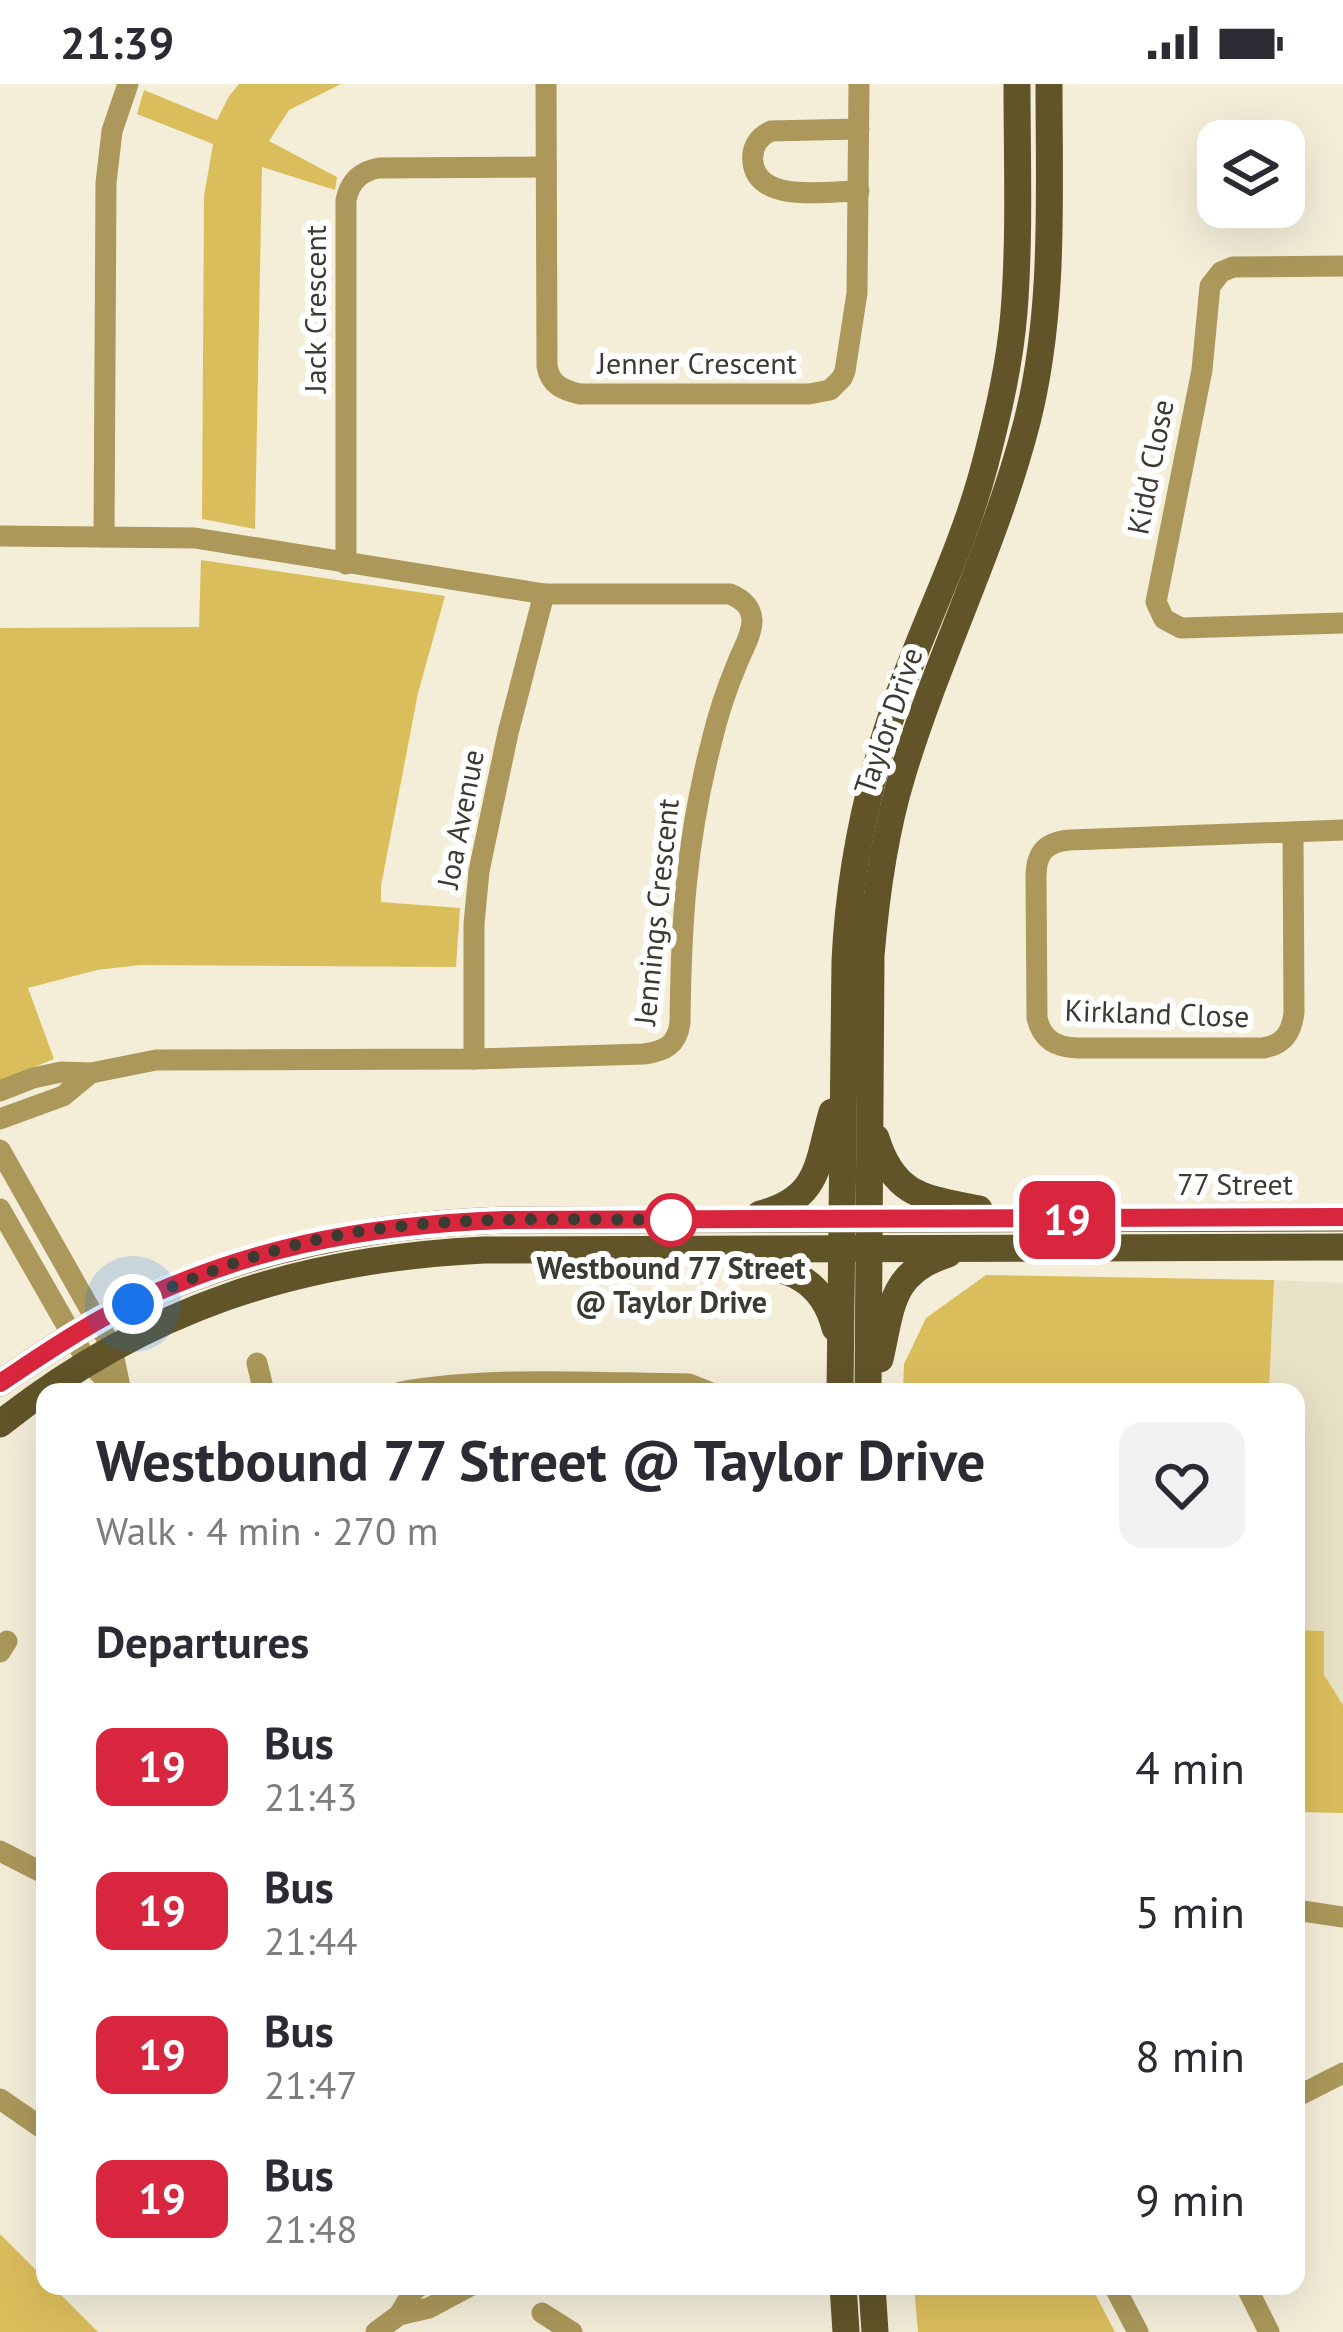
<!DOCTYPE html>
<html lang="en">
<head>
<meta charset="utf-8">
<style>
  :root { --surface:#fff; --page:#f2f2f3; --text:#2b2b33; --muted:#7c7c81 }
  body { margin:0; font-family:"PT Sans",sans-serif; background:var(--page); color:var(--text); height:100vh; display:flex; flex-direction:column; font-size:45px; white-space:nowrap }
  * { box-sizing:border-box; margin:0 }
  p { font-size:39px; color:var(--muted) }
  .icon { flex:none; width:66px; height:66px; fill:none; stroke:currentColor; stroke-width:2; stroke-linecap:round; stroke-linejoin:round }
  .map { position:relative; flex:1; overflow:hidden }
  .panel { position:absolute; left:36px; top:1299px; width:1269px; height:912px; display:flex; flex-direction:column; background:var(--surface); border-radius:24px; box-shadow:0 12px 48px #0002 }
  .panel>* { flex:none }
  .badge { padding:0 24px; border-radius:18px; font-size:42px; line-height:78px }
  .buttons { position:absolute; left:1197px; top:36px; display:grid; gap:24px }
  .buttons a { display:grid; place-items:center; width:108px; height:108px; border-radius:24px; background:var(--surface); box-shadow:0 12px 48px #0002; font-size:60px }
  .you { position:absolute; width:60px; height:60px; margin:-30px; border:9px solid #fff; border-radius:50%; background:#1a73e8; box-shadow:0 0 0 18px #1a73e833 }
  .map>.badge { position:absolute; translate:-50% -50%; box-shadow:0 0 0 6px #fff }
  h2 { padding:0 60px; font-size:45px; line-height:108px }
  .round { display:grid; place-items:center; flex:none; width:126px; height:126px; border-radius:24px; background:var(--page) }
  .headline { display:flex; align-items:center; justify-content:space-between; height:204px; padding:0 60px }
  h1 { font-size:57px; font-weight:700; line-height:90px }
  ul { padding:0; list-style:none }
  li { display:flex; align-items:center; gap:36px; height:144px; padding:0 60px }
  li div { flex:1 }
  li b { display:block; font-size:45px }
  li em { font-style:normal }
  li .badge { min-width:132px; font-weight:700; text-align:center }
  .status { display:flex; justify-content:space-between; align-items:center; height:84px; padding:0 60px; background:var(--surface); direction:ltr }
  .status svg { height:33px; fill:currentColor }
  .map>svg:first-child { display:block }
  .built { fill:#eae2c6 }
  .green { fill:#dbbe5c }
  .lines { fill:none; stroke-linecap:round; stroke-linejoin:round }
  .minor { stroke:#ab985a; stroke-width:21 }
  .major { stroke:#615428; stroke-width:27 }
  .line-casing { stroke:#fff; stroke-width:27 }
  .line { stroke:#d7263d; stroke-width:18 }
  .walk { stroke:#3d3a32; stroke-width:12; stroke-dasharray:0 21.6 }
  .stop-dot { fill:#fff; stroke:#d7263d; stroke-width:6 }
  .labels { text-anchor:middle; stroke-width:12; stroke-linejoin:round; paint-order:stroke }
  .street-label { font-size:30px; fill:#3d3a32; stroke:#fff }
  .stop-label { font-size:30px; font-weight:bold; fill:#3d3a32; stroke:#fff }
</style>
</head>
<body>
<div class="status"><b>21:39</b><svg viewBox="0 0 49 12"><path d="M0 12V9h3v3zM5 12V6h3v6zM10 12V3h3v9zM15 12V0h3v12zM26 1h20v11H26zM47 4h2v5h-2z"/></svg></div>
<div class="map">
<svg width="1343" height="2248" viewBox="0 0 1343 2248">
  <rect width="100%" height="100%" fill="#f4eed9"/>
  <polygon class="built" points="1274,1196 1343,1199 1343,1621 1324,1591 1324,1547 1296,1546 1296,1308 1269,1308"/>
  <g class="green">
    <polygon points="239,0 341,0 289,26 269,57 337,93 335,106 262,83 255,445 202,435 204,112 213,60 137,30 144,6 217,36 229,12"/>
    <polygon points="201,476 445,512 418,609 381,802 381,818 460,824 456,883 140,881 97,886 28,904 54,975 0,997 0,544 199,543"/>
    <polygon points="986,1191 1274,1196 1269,1308 903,1308 904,1280 926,1234"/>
    <polygon points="1296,1546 1324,1547 1324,1591 1343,1621 1343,1729 1296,1728"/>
    <polygon points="0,2150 45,2195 45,2202 52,2202 98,2248 0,2248"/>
    <polygon points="914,2202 1091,2202 1115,2248 918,2248"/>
  </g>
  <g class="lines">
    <g class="minor">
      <path d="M546 0 547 282C550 301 563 306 580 310H809L830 306 842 294 845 287 857 209 859 0"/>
      <path d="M859 107C828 107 759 120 753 79 751 64 758 53 771 47L859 45"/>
      <polyline points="1343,182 1233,183 1221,188 1210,202 1202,286 1156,518 1164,535 1181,544 1343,539"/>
      <path d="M0 452 195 454 544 510H730C742 515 751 522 752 536 752 552 742 566 737 580 726 606 717 634 711 660 686 757 681 840 680 939 677 961 665 967 644 970L474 975 156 976 91 989 61 988 33 994 0 1007"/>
      <polyline points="104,453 106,99 112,47 128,0"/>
      <path d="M346 480V116C350 97 361 87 379 84L546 83"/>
      <path d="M1293 748 1294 928C1292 948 1284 961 1263 964H1077C1056 963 1042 956 1037 934L1036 793C1036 768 1046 758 1070 756L1343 746"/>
      <polyline points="474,975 474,840 479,787 508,649 544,510"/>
      <polyline points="0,1035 63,1012 91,989"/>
      <polyline points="0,1066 112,1264 121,1308"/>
      <polyline points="0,1125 87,1277 119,1308"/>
      <polyline points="257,1279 264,1308"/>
      <path d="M400 1308C495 1292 593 1299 689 1300L709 1308"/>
      <polyline points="0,1568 7,1557"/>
      <polyline points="0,1767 45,1790"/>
      <polyline points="1296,1826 1343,1833"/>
      <polyline points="1296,2013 1343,1989"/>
      <polyline points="0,2015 45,2046"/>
      <polyline points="1114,2202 1138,2248"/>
      <polyline points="1246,2202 1269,2248"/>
      <polyline points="542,2229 572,2248"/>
      <polyline points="399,2231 429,2224 470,2202"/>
      <polyline points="376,2248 399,2231 414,2206 420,2202"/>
    </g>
    <g class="major">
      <path d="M876 1054C894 1113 925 1114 979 1125"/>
      <path d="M760 1130C821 1114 817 1079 832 1028"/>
      <path d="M737 1176C786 1184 822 1192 835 1244"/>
      <path d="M880 1275C892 1223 890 1188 948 1170"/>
      <path d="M0 1299C36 1275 72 1250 110 1230 235 1167 366 1140 504 1136L1343 1134"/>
      <path d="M840 1308 845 877C849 790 865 710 893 627 921 545 963 465 985 380 998 330 1010 279 1014 228 1020 152 1017 76 1017 0"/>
      <path d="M868 1308 871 872C876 811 884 751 902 692 938 572 996 459 1027 338 1055 227 1049 113 1049 0"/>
      <path d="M0 1340C146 1224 298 1175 484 1166L1343 1163"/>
      <polyline points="843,2202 846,2248"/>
      <polyline points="872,2202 875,2248"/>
    </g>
  </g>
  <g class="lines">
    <defs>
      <path id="line" d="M0 1299C36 1275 72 1250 110 1230 239 1165 361 1141 504 1136L1343 1133"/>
    </defs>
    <use href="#line" class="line-casing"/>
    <use href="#line" class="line"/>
    <path class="walk" d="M133 1220C209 1185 287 1158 370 1146 476 1131 585 1136 692 1136H671"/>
  </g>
  <circle class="stop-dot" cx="671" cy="1136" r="24"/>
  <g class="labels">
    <g class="street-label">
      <text transform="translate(316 225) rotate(-90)" y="10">Jack Crescent</text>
      <text x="697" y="290">Jenner Crescent</text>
      <text transform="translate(1151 383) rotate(-79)" y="10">Kidd Close</text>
      <text transform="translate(889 637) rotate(-71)" y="10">Taylor Drive</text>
      <text transform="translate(461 735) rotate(-79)" y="10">Joa Avenue</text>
      <text transform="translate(657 828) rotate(-84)" y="10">Jennings Crescent</text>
      <text transform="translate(1157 930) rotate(2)" y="10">Kirkland Close</text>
      <text x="1235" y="1111">77 Street</text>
    </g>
    <g class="stop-label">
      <text x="671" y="1195">Westbound 77 Street<tspan x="671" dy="34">@ Taylor Drive</tspan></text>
    </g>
  </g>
</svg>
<div class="buttons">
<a><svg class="icon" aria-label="layers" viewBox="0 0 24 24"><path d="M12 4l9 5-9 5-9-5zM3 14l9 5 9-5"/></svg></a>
</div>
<div class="you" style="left:133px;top:1220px"></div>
<b class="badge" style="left:1067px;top:1136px;background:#d7263d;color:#fff">19</b>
<section class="panel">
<div class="headline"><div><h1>Westbound 77 Street @ Taylor Drive</h1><p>Walk · 4 min · 270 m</p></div><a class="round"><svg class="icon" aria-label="heart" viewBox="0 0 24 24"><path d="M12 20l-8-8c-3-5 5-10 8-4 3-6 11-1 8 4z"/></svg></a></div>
<h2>Departures</h2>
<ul>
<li><span class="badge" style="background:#d7263d;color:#fff">19</span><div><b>Bus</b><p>21:43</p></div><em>4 min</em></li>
<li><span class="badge" style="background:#d7263d;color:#fff">19</span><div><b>Bus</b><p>21:44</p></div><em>5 min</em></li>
<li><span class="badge" style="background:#d7263d;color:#fff">19</span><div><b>Bus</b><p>21:47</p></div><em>8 min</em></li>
<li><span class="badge" style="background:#d7263d;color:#fff">19</span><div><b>Bus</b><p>21:48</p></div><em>9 min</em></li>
</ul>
</section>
</div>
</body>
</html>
